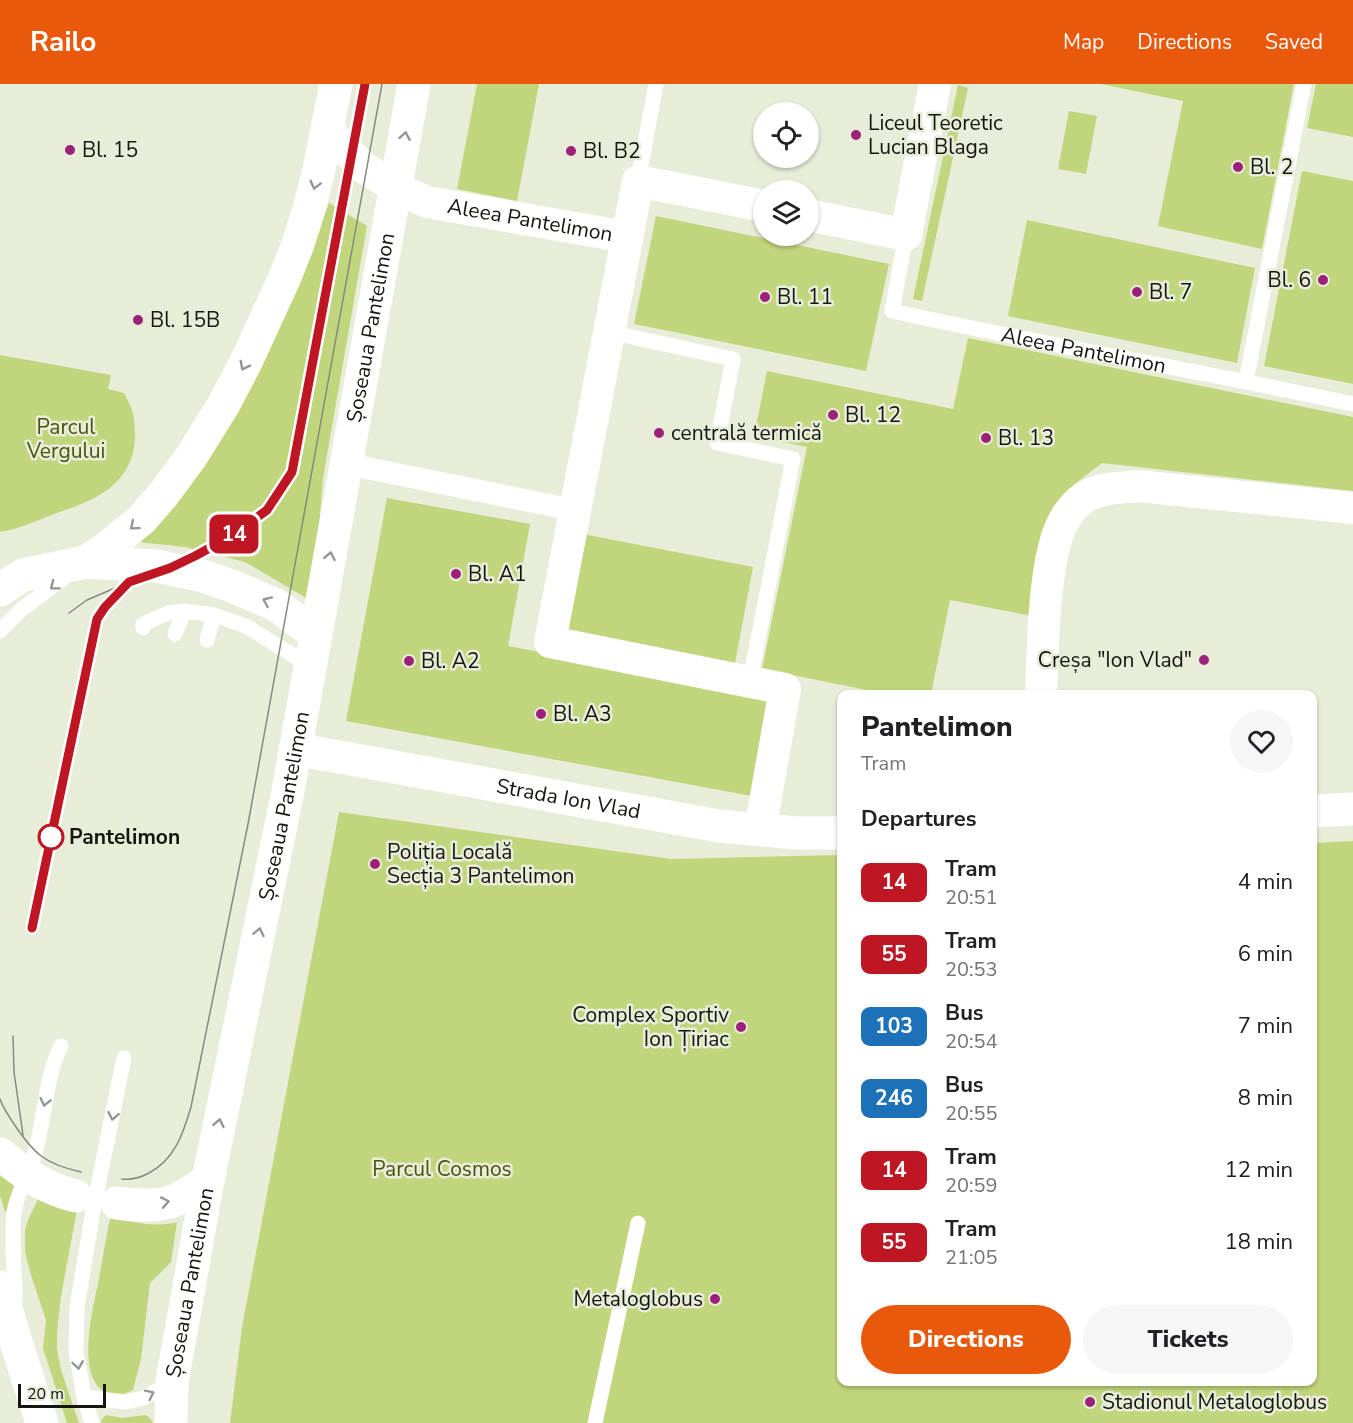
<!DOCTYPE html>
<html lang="en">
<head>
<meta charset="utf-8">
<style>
  :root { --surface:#fff; --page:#f6f6f6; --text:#202124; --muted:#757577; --accent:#ea580c }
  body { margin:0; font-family:"Nunito Sans",sans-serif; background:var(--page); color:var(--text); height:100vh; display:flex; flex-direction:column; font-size:22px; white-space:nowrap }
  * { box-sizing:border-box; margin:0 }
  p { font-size:20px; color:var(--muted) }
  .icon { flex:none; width:33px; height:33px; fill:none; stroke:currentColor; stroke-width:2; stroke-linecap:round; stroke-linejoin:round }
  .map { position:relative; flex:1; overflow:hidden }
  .details { position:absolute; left:837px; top:606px; width:480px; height:696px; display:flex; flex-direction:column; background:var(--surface); border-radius:12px; box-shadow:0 2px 4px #0004 }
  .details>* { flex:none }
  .badge { padding:0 12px; border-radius:9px; font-size:21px; line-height:39px }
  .fabs { position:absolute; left:753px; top:18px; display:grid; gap:12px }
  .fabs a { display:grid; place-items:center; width:66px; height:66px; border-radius:50%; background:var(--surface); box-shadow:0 2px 4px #0004; font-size:30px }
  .scale { position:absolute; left:18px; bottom:15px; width:88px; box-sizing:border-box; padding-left:6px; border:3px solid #14160f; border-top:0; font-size:16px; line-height:21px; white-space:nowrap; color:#14160f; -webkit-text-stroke:4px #e8edd9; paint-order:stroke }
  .map>.badge { position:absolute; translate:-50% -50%; box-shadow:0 0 0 3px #fff }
  h2 { padding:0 24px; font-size:22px; line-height:54px }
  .round { display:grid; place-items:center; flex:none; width:63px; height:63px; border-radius:32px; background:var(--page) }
  .head { display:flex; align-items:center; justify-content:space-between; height:102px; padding:0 24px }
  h1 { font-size:28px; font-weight:800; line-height:45px }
  .action { display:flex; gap:12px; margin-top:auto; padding:12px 24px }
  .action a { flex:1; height:69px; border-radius:36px; background:var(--accent); color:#fff; font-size:24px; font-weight:800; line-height:69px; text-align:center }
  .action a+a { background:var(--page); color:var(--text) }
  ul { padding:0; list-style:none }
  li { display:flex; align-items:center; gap:18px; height:72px; padding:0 24px }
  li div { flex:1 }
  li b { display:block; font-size:22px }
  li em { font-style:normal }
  li .badge { min-width:66px; font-weight:700; text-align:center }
  header { display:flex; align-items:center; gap:36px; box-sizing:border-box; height:84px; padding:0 30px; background:var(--accent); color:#fff }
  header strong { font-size:28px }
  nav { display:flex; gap:33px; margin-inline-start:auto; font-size:21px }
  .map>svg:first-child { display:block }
  .green { fill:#c1d57c }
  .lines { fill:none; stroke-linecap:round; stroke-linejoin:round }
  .service { stroke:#fff; stroke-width:15 }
  .pedestrian { stroke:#fff; stroke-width:22 }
  .minor { stroke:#fff; stroke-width:32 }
  .tertiary { stroke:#fff; stroke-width:33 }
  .primary { stroke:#fff; stroke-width:33 }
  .tram { stroke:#878a7c; stroke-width:1.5 }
  .oneway { stroke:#959693 }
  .line-casing { stroke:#fff; stroke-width:14 }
  .line { stroke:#be1622; stroke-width:9 }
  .poi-dot { fill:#9b2179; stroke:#e8edd9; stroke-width:2 }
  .stop-dot { fill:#fff; stroke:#be1622; stroke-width:3 }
  .labels { text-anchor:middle; stroke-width:5; stroke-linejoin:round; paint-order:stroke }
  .poi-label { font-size:21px; fill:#14160f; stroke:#e8edd9; text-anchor:start }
  .street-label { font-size:21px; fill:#14160f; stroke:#e8edd9 }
  .park-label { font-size:21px; fill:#485409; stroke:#e8edd9 }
  .stop-label { font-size:21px; font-weight:bold; fill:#14160f; stroke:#e8edd9; text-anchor:start }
</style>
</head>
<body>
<header>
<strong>Railo</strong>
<nav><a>Map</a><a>Directions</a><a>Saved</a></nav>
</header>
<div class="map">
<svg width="1353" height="1339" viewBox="0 0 1353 1339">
  <rect width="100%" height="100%" fill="#e8edd9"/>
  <g class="green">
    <polygon points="477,0 539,0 517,117 457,105"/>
    <polygon points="1101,0 1294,0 1262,165 1158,142 1183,17"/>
    <polygon points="1316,0 1353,0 1353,53 1307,44"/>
    <polygon points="958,1 968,4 922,217 913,215"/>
    <polygon points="1069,27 1097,32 1086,90 1058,85"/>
    <polygon points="1302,87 1353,97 1353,300 1264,282"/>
    <polygon points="329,119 367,142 323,394 313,518 245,478 185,463 139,458 293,215"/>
    <polygon points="656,132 889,180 866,287 634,240"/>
    <polygon points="1027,136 1255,184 1237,279 1008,232"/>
    <polygon points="968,254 1353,333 1353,407 1102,379 1072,402 1051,449 1037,533 950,516 931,610 887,610 762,585 807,363 754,352 767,287 953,325"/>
    <path d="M0 271 111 291 108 305 124 309C127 316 132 323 133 330 140 367 129 395 96 413 84 420 70 424 57 429 38 436 20 445 0 448Z"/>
    <polygon points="387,414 530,440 508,562 771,611 752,712 346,637"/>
    <polygon points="583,450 753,483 735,579 565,545"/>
    <polygon points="339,728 671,775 841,771 842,1298 1312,1298 1313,759 1353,757 1353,1339 230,1339 242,1243"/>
    <polygon points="0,1076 18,1097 11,1122 5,1128 0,1111"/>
    <polygon points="38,1115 77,1126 61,1212 57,1248 57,1265 61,1286 79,1339 67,1339 43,1264 46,1236 31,1191 25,1168 25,1146 28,1136"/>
    <path d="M111 1134C133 1138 155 1144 177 1138L171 1178 150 1199 141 1275 133 1306C125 1310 119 1312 111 1310 73 1301 93 1225 98 1199 102 1179 105 1159 109 1139Z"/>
    <polygon points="106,1331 122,1334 146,1331 151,1335 153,1339 101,1339 102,1335"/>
  </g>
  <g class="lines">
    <g class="service">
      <polyline points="638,97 656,0"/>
      <path id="s1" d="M906 151 892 227C1045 261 1200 287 1353 320"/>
      <polyline points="609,248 733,275 717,359 793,375 750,597"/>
      <polyline points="1246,297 1304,0"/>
      <polyline points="143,544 143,540 168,529 184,527 214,531 246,542 310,582"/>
      <polyline points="0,547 22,525 69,490"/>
      <polyline points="175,550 184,527"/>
      <polyline points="207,556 214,531"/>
      <path d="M15 1216C15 1187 11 1158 14 1129 16 1111 30 1087 35 1069 45 1033 45 995 61 962"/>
      <polyline points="84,1313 125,1318 144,1314 172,1298"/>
      <polyline points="92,1339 84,1313 76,1267 77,1223 93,1126 124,974"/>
      <polyline points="595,1339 638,1139"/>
    </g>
    <polyline class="pedestrian" points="347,380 574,426"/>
    <g class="minor">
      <path id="s2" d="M327 44 341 62 366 85 396 104 427 118 627 153"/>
      <polyline points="808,131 906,151 935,0"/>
      <path d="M1041 610C1043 565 1043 517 1052 472 1054 465 1055 457 1058 450 1063 435 1074 418 1089 411 1104 403 1122 404 1138 402L1353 424"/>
      <polyline points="760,746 785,605 550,558 638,97 764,122"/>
    </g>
    <g class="tertiary">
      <path id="s3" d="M295 665 719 742 796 749H842"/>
      <polyline points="1312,727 1353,725"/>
    </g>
    <g class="primary">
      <polyline points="86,478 156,482 200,491 232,502 276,521 315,550"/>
      <polyline points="0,506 23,491 86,478 109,462 141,436 163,411 191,373 224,320 247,276 285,193 298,160 309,125 319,86 336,0"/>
      <path d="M0 1070C23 1089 46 1105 76 1112"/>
      <path d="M117 1119C134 1121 153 1123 170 1118 184 1114 196 1104 208 1096"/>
      <polyline points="0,1203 15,1255 42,1339"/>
      <path id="s4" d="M171 1339 172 1298 208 1096 288 707 414 0"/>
    </g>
    <g class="tram">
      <polyline points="69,529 87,516 129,498 170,484 230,453 267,426 292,388 365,0"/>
      <polyline points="97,535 105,523 125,503"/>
      <polyline points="13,952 14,988 23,1051"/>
      <path d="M0 1015C3 1024 9 1032 14 1040 34 1070 45 1080 81 1088"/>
      <path d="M122 1095C132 1096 140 1094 149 1089 175 1075 183 1050 191 1023L248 740 382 0"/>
    </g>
  </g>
  <defs><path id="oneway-chevron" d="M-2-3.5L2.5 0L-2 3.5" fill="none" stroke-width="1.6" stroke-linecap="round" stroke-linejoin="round" transform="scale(1.5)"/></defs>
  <g class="oneway">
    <use href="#oneway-chevron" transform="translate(405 52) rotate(-80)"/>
    <use href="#oneway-chevron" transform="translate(315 101) rotate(104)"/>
    <use href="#oneway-chevron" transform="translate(244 282) rotate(117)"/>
    <use href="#oneway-chevron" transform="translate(134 442) rotate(140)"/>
    <use href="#oneway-chevron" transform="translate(330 472) rotate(-79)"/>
    <use href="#oneway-chevron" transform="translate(54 502) rotate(143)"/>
    <use href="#oneway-chevron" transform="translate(267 517) rotate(-156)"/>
    <use href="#oneway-chevron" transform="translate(259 848) rotate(-78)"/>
    <use href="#oneway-chevron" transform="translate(45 1018) rotate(102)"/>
    <use href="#oneway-chevron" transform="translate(113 1032) rotate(101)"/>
    <use href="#oneway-chevron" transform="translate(219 1039) rotate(-78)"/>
    <use href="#oneway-chevron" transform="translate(165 1118) rotate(-11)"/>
    <use href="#oneway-chevron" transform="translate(78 1281) rotate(82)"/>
    <use href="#oneway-chevron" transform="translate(150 1310) rotate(-26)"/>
  </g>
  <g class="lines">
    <defs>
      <polyline id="line" points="32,844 97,535 105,523 129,498 170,484 195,472 230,453 267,426 292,388 365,0"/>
    </defs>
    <use href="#line" class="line-casing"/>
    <use href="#line" class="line"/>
  </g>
  <g class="poi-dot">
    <circle cx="856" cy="51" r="6"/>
    <circle cx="70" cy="66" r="6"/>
    <circle cx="571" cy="67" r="6"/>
    <circle cx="1238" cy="83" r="6"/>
    <circle cx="1323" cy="196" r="6"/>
    <circle cx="1137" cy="208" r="6"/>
    <circle cx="765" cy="213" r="6"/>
    <circle cx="138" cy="236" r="6"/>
    <circle cx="833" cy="331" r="6"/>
    <circle cx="659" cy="349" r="6"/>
    <circle cx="986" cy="354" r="6"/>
    <circle cx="456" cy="490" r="6"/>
    <circle cx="1204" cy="576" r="6"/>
    <circle cx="409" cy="577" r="6"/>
    <circle cx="541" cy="630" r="6"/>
    <circle cx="375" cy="780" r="6"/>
    <circle cx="741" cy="943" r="6"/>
    <circle cx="715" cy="1215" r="6"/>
    <circle cx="1090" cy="1318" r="6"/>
  </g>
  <circle class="stop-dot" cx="51" cy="753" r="12"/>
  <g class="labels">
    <g class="poi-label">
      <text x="868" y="46">Liceul Teoretic<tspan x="868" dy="24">Lucian Blaga</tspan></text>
      <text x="82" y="73">Bl. 15</text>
      <text x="583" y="74">Bl. B2</text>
      <text x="1250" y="90">Bl. 2</text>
      <text x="1311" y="203" text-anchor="end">Bl. 6</text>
      <text x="1149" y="215">Bl. 7</text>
      <text x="777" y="220">Bl. 11</text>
      <text x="150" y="243">Bl. 15B</text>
      <text x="845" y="338">Bl. 12</text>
      <text x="671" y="356">centrală termică</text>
      <text x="998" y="361">Bl. 13</text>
      <text x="468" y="497">Bl. A1</text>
      <text x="1192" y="583" text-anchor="end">Creșa "Ion Vlad"</text>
      <text x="421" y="584">Bl. A2</text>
      <text x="553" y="637">Bl. A3</text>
      <text x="387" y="775">Poliția Locală<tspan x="387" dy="24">Secția 3 Pantelimon</tspan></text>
      <text x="729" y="938" text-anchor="end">Complex Sportiv<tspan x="729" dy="24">Ion Țiriac</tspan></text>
      <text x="703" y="1222" text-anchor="end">Metaloglobus</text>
      <text x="1102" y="1325">Stadionul Metaloglobus</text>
    </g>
    <g class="street-label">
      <text dy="7" stroke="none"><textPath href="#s2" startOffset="231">Aleea Pantelimon</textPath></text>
      <text dy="7" stroke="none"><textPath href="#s4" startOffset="1114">Șoseaua Pantelimon</textPath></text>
      <text dy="7" stroke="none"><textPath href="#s1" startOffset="273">Aleea Pantelimon</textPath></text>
      <text dy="7" stroke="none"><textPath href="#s3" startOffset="278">Strada Ion Vlad</textPath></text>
      <text dy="7" stroke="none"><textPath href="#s4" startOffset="628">Șoseaua Pantelimon</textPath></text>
      <text dy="7" stroke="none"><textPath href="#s4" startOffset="142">Șoseaua Pantelimon</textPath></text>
    </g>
    <g class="park-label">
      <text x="66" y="350">Parcul<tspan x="66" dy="24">Vergului</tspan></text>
      <text x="442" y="1092">Parcul Cosmos</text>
    </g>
    <g class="stop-label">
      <text x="69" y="760">Pantelimon</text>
    </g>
  </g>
</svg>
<div class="fabs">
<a><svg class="icon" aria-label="locate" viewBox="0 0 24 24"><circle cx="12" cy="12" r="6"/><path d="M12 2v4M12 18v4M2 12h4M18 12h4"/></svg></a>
<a><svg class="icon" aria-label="layers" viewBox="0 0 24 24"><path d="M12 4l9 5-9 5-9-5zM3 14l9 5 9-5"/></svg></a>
</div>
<div class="scale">20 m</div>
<b class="badge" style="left:234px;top:450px;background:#be1622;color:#fff">14</b>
<section class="details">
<div class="head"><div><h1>Pantelimon</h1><p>Tram</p></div><a class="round"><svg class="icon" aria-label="heart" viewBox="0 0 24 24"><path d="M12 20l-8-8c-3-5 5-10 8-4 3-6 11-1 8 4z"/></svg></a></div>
<h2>Departures</h2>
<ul>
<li><span class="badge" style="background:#be1622;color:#fff">14</span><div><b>Tram</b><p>20:51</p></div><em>4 min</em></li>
<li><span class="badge" style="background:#be1622;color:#fff">55</span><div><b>Tram</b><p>20:53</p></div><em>6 min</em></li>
<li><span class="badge" style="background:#1d71b8;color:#fff">103</span><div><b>Bus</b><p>20:54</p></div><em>7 min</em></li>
<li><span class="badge" style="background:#1d71b8;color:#fff">246</span><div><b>Bus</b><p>20:55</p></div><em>8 min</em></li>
<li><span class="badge" style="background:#be1622;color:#fff">14</span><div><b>Tram</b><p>20:59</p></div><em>12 min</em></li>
<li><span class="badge" style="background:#be1622;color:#fff">55</span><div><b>Tram</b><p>21:05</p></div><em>18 min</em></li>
</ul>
<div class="action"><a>Directions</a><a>Tickets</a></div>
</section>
</div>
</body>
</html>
